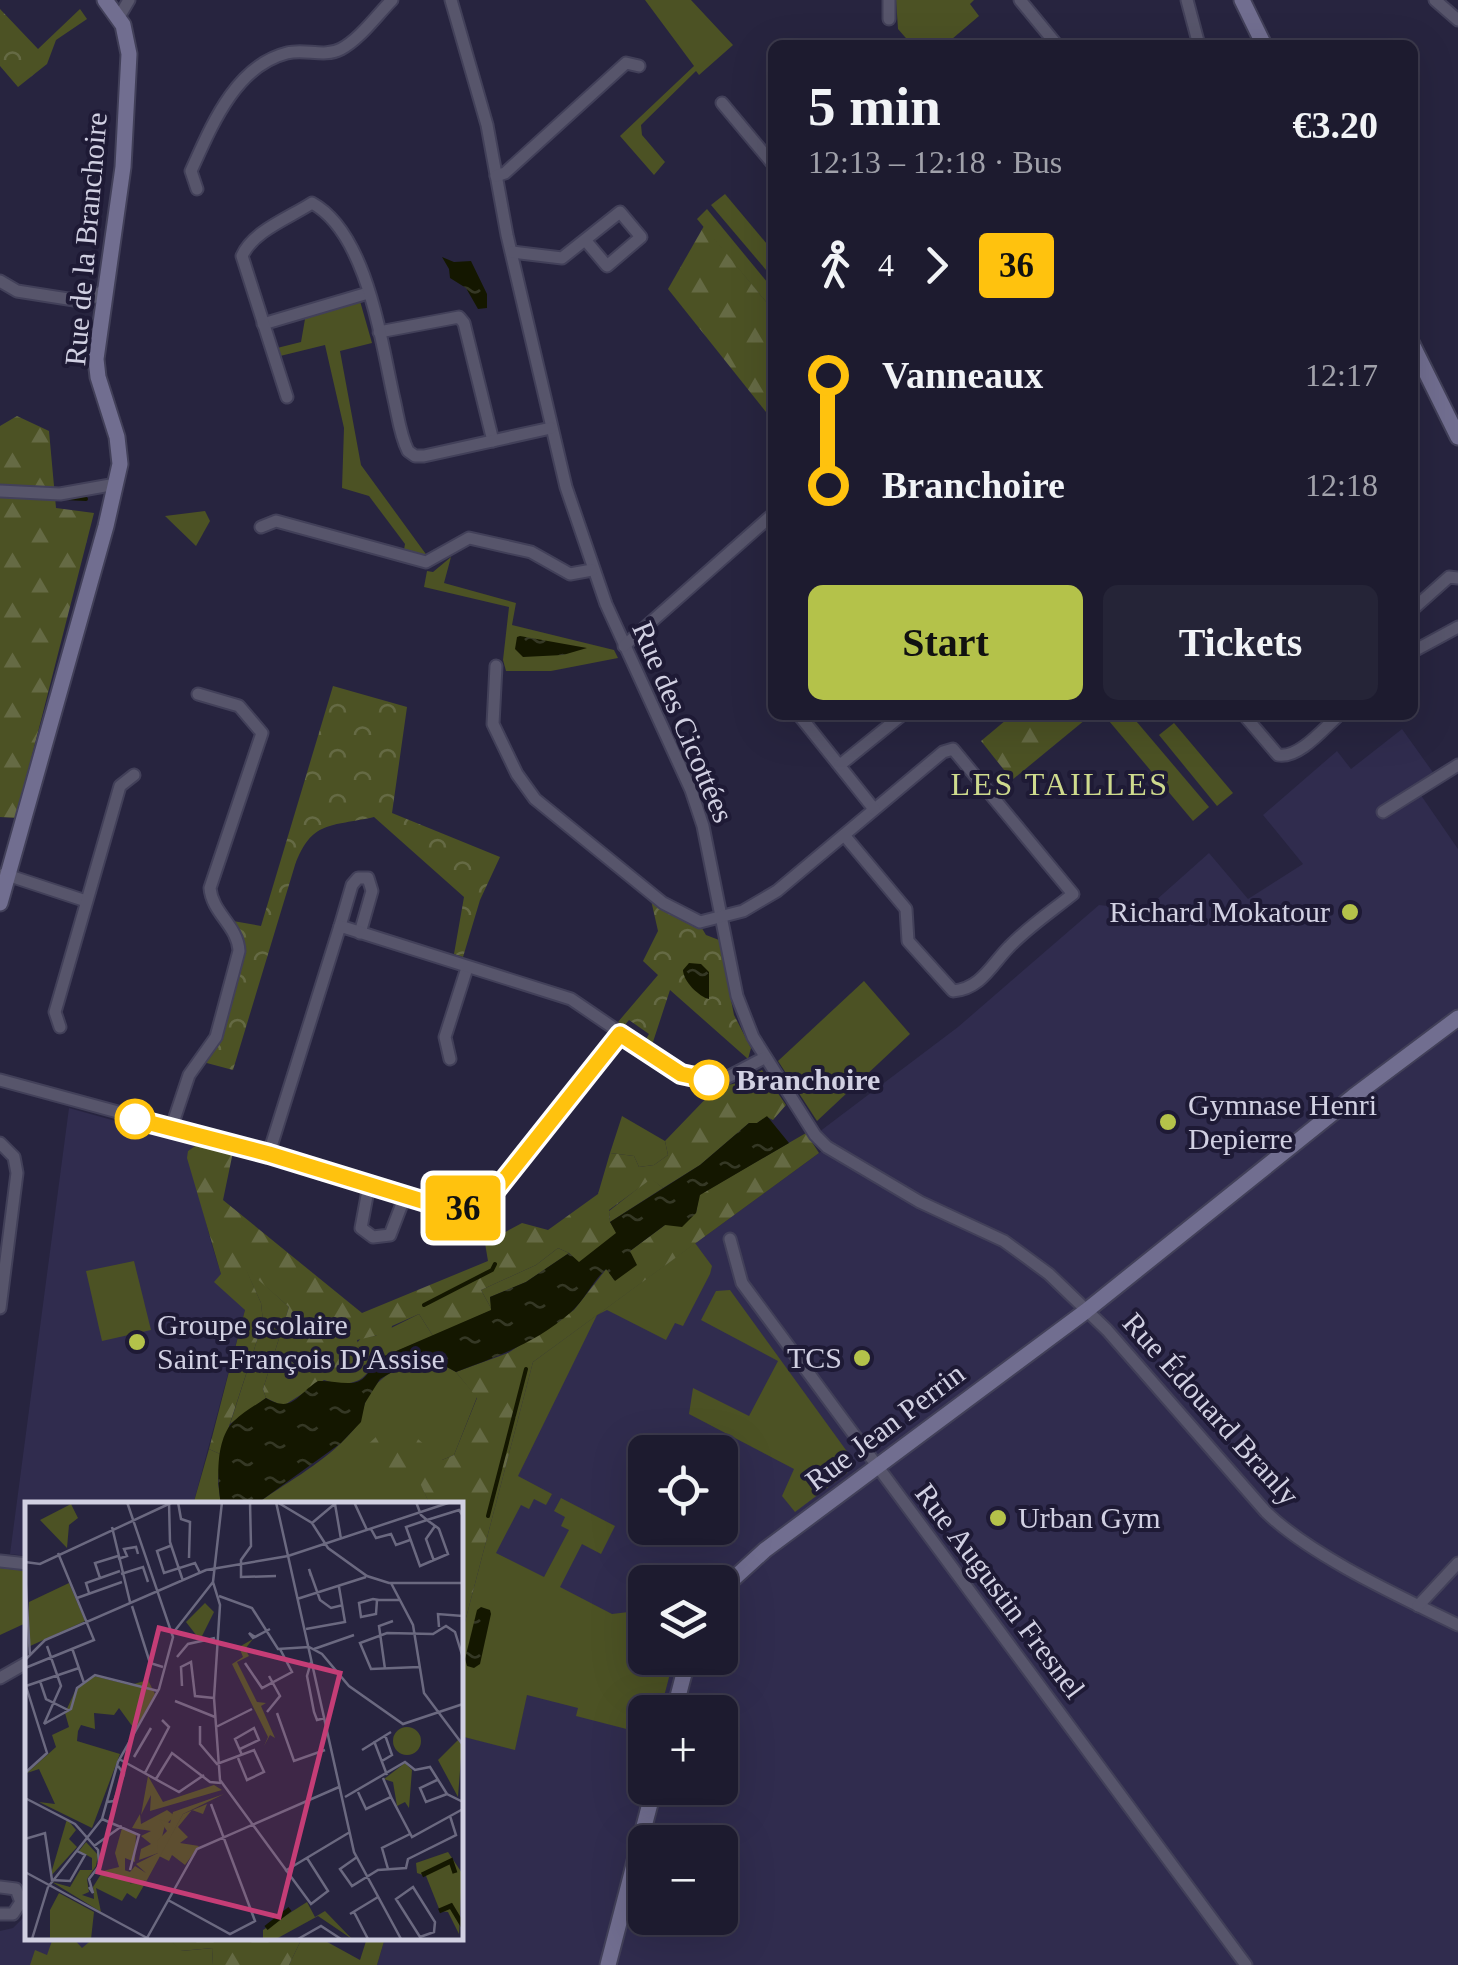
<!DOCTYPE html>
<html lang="en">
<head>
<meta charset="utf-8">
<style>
  :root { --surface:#1d1b2f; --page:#252437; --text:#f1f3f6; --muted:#a0a1aa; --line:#3b394b; --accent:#b4c24a }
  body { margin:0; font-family:"Times New Roman",serif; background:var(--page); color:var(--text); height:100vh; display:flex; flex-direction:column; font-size:38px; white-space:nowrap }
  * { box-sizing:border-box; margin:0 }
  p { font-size:32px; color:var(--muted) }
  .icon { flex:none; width:55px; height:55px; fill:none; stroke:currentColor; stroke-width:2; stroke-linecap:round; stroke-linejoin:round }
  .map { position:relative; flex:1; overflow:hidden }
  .details { position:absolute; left:768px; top:40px; width:650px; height:680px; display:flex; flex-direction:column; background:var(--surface); border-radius:15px; box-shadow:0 10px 40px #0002,0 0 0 2px var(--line) }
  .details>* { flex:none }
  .badge { padding:0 20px; border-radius:8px; font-size:35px; line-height:65px }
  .buttons { position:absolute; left:628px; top:1435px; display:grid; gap:20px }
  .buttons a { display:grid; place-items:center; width:110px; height:110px; border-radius:15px; background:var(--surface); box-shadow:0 10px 40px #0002,0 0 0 2px var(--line); font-size:50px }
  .map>.badge { position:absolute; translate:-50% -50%; box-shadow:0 0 0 5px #fff }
  .legs { display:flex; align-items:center; gap:15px; height:110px; padding:0 40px; font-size:32px }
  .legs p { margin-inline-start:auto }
  .headline { display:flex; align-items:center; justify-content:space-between; height:170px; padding:0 40px }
  h1 { font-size:55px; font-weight:600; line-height:75px }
  .cta { display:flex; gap:20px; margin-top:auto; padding:20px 40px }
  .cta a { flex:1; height:115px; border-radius:15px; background:var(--accent); color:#111; font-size:40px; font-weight:600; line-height:115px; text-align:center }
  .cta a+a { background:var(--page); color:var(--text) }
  ul { padding:0 40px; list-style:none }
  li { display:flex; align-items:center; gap:35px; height:110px; font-size:38px }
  li i { display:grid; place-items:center; width:15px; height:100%; margin:0 12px; background:currentColor }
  li i::after { content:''; width:25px; height:25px; margin:-12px; border:8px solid; border-radius:50%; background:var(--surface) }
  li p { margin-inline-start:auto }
  li:first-child i { background:linear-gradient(#0000 50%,currentColor 0) }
  li:last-child i { background:linear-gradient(currentColor 50%,#0000 0) }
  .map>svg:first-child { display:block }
  .built { fill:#302c4e; fill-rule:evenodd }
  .grass { fill:#4c5224 }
  .forest { fill:url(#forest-firs) }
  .park { fill:url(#park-crowns) }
  .water { fill:url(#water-ripples) }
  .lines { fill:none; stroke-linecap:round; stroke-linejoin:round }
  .stream { stroke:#141700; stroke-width:4 }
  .street-casing { stroke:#424059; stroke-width:15 }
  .secondary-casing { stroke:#424059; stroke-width:19 }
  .street { stroke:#57556b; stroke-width:11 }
  .secondary { stroke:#716e90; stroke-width:15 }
  .line-1-casing { stroke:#fff; stroke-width:22 }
  .line-1 { stroke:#ffc20e; stroke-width:15 }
  .poi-dot { fill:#b4c24a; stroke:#1e1a35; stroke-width:4 }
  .stop-1-dot { fill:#fff; stroke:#ffc20e; stroke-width:5 }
  .labels { text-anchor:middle; stroke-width:8; stroke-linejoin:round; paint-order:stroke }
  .street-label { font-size:30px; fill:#d1d0e2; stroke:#1e1a35 }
  .poi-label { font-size:30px; fill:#d1d0e2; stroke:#1e1a35; text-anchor:start }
  .stop-label { font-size:30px; font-weight:bold; fill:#d1d0e2; stroke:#1e1a35; text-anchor:start }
  .neighbourhood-label { font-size:32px; letter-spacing:2.5px; fill:#ceda8d; stroke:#1e1a35 }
  .inset-river { fill:none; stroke:#141700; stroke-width:5 }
  .inset-road { fill:none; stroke:#6b6980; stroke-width:2.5 }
  .view { fill:#c53d76; fill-opacity:0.15; stroke:#c53d76; stroke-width:5 }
  .inset-edge { fill:none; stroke:#d1d0e2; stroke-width:5 }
</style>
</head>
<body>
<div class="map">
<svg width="1458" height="1965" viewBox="0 0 1458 1965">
  <defs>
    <pattern id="forest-firs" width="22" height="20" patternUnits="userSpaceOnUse" patternTransform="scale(2.5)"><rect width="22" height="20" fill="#4c5224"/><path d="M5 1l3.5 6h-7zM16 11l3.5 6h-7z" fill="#656a44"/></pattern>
    <pattern id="park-crowns" width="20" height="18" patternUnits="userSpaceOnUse" patternTransform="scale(2.5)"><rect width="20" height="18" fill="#4c5224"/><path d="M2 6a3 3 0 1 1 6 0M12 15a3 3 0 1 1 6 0" fill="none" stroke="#656a44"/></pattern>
    <pattern id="water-ripples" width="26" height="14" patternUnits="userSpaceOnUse" patternTransform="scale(2.5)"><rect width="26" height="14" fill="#141700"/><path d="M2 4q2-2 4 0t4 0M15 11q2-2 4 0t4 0" fill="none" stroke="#353825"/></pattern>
  </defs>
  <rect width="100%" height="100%" fill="#27243f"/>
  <g class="built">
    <path d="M1402 729 1437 778 1418 791 1458 849V1965H377L385 1938H460V1736L515 1749 527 1692 460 1641 533 1362 826 1148 815 1135 958 1027 1099 905 1145 910 1209 853 1248 899 1303 864 1263 815 1337 751 1351 769ZM645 1452H720V1528H645ZM645 1582H720V1658H645ZM645 1712H720V1788H645ZM645 1842H720V1918H645Z"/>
    <polygon points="69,1108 198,1144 188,1151 211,1242 221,1274 245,1310 193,1505 28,1505 27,1556 10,1554"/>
    <polygon points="27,1914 28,1938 113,1938 81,1965 0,1965 0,1931 13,1928"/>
  </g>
  <g class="grass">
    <polygon points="645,0 691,0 733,45 699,75 696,71 641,125 642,135 665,162 654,175 620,136 694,66"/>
    <polygon points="896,0 974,0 970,4 979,16 945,45 912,45 898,29"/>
    <polygon points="725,194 772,250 772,277 711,205"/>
    <polygon points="707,209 772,288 772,309 697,219"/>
    <polygon points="360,301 372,343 340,351 361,465 428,557 404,550 405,544 369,496 342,488 344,428 325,345 276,357 273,349 301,342 305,319"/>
    <polygon points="205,511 210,521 196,546 165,516"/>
    <polygon points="451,557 444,583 516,603 512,625 614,650 618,658 551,671 506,671 503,660 509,607 424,587 427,571 433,572"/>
    <polygon points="1104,715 1131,715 1209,807 1193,821"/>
    <polygon points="1174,723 1233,793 1217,806 1159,735"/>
    <polygon points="864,981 910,1034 817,1121 778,1061"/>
    <polygon points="622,1116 665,1141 668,1155 654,1165 639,1167 634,1156 610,1153"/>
    <polygon points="651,1178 663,1188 610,1222 609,1211"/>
    <polygon points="695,1243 712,1266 710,1274 683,1326 675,1323 666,1340 607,1310 597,1315 518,1476 552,1494 546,1505 534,1499 529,1509 521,1505 496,1553 544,1577 569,1530 561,1526 565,1517 554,1511 561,1498 615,1526 601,1554 582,1544 560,1587 612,1614 645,1610 645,1658 674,1658 660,1712 645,1712 645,1739 641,1738 642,1733 576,1716 578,1708 527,1695 515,1750 460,1736 460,1641 533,1362"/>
    <polygon points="558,1248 569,1253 526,1282 490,1297 492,1310 481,1290 536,1265"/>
    <polygon points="134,1261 151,1330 102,1341 86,1271"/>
    <polygon points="244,1266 289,1307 263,1389 266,1398 230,1424 263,1322 261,1303"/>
    <polygon points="730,1290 851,1457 847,1473 795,1512 782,1496 794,1469 689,1414 693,1388 749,1416 778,1361 701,1320 716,1291"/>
    <polygon points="419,1314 433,1336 373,1361 356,1344 362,1337 375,1336"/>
    <path d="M432 1359 456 1372 477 1397 454 1455 442 1460 420 1482 430 1505H255C284 1484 320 1465 345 1439 358 1426 359 1423 364 1406 374 1375 403 1364 432 1359Z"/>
    <polygon points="209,1449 220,1454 218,1483 221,1505 193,1505"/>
    <polygon points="0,1568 27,1571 28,1622 0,1635"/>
    <polygon points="53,1938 73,1938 82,1948 94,1938 169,1938 181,1951 213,1948 212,1965 30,1965 35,1950 47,1955"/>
    <polygon points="302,1938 320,1938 360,1960 367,1938 385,1938 377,1965 289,1965"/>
  </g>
  <g class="forest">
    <polygon points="704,226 772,309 772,415 770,417 668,289"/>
    <polygon points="17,416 49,431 56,508 94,513 16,818 0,817 0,426"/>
    <polygon points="1012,715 1091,715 1012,780 981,741"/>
    <path d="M762 1070 786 1105 773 1120 767 1117 757 1123H749L700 1165 663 1188 651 1179 609 1210 610 1222 617 1233 579 1263 569 1253 558 1248 536 1265 481 1290 492 1310 433 1336 419 1314 392 1326 391 1332 357 1340 359 1348 373 1361C366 1385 345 1387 324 1380L283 1406 266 1398 263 1389 289 1307 246 1269 261 1303 263 1322 220 1454 209 1449 245 1310 214 1282 221 1274 187 1158 188 1151 198 1144 233 1152 223 1200 362 1313 488 1261 485 1243 522 1223 548 1230 598 1194 610 1153 634 1156 639 1167 654 1165 668 1155 665 1141 717 1087 738 1083Z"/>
    <polygon points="806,1133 819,1153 533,1362 460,1641 460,1505 430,1505 420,1483 408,1492 371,1478 361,1451 395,1419 442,1460 454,1455 477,1398 456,1372 508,1353 574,1310 607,1268 614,1280 630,1251 665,1225 696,1213 699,1195"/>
    <polygon points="169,1938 302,1938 289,1965 212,1965 213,1948 180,1951"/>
  </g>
  <g class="park">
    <polygon points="0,9 38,49 80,9 87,19 56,40 47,64 18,87 0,66"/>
    <path d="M333 686 407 707 392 813 500 857 480 900 463 957 454 954 464 897 374 817C330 827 312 820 295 865L233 1070 203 1062 220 1039 244 944 233 921 261 926Z"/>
    <polygon points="651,900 700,925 706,935 719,940 734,1015 751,1048 748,1059 670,990 652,1045 645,1041 649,1034 629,1020 624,1026 618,1022 658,975 643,961 658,931"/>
  </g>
  <g class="water">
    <polygon points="442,257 454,262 471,261 487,294 487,308 478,309 466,288 450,278 449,269"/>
    <polygon points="520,636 587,648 563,655 523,657 515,649 517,637"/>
    <path d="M689 963 701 964 709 972V999C699 997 683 981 683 970Z"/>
    <path d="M767 1116 789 1143 700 1195 696 1213 682 1227 665 1225 630 1251 637 1265 615 1281 606 1269C592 1282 584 1301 570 1313 537 1342 497 1357 456 1372L432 1359 406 1364 380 1379 365 1403 361 1422 341 1443 255 1505H221C217 1481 215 1439 234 1421 243 1412 256 1405 266 1398 293 1414 297 1394 318 1381 341 1380 364 1394 373 1361L491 1310 490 1297 526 1282 569 1253 579 1262 616 1233 610 1222 700 1165 749 1123H757Z"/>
    <polygon points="481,1607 490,1610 491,1614 480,1664 474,1668 467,1666 465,1659 477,1610"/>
  </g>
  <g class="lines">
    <g class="stream">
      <polyline points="65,498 86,499"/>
      <polyline points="424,1305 492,1270 495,1264"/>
      <polyline points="488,1516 526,1369"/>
    </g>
    <defs>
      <g id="street">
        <path d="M451 0 487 125 507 235 566 487 606 604 691 790 703 826 737 996 753 1037 815 1135 827 1147 920 1202 1004 1241 1049 1274 1107 1330 1266 1512C1311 1556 1401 1597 1458 1625"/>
        <polyline points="1020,0 1057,45"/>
        <polyline points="1187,0 1199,45"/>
        <polyline points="1435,0 1458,20"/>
        <polyline points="119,17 129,0"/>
        <polyline points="889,19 889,0"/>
        <polyline points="722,103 772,163"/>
        <polyline points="496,176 505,173 626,63 639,66"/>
        <path d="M197 189 191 171C211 127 235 66 287 53 305 48 324 58 341 49 360 39 377 15 392 0"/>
        <polyline points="512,252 562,258 620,212 641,237 607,266 586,241"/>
        <polyline points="0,281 17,291 87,302 105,289"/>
        <polyline points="263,324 368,293"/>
        <polyline points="379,332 459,317 464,323 493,441"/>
        <path d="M287 397 242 256C253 231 289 218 312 203 367 233 381 341 394 399 398 416 400 435 408 451L415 456H424L551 428"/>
        <polyline points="0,491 60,494 116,484"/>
        <polyline points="261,527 276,521 426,562 469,538 531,552 570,574 592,570"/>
        <polyline points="1412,610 1449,577 1458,578"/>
        <polyline points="624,646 772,515"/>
        <polyline points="1412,652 1458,627"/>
        <path d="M496 666 493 724 517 774 535 799 663 903 700 922 743 911 777 891 943 752 953 749 1073 894C1052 911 1028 927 1009 947 992 964 981 989 953 991L908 941 906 909 844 835"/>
        <polyline points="799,715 874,809"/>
        <path d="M1244 715 1278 755C1299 759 1324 728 1339 715"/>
        <polyline points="840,765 902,715"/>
        <polyline points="1383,812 1458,765"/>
        <polyline points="4,874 86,901"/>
        <polyline points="340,926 352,885 358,878 368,878 372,891 360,933"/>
        <polyline points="60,1027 55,1012 120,786 134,775"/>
        <polyline points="450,1059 445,1037 467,968"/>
        <path d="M0 1080 269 1153 445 1208C466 1208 480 1204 496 1190L619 1034"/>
        <path d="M171 1129 189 1075 216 1037 239 951C238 926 212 913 210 888L262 733 239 706 198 694"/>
        <polyline points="0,1143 14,1157 17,1173 0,1308"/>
        <polyline points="269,1153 340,926 571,999 681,1074 709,1080 724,1079 764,1058"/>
        <polyline points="369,1185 361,1228 373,1237 390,1235 405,1196"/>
        <polyline points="730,1239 742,1283 1246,1965"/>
        <polyline points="0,1561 28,1564"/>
        <polyline points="1418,1606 1458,1563"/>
        <polyline points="0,1678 28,1662"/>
        <polyline points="0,1887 16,1889 21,1902 13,1914 0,1914"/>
      </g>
      <g id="secondary">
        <polyline points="1242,0 1264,45"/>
        <polyline points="1412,344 1458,437"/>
        <polyline points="0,903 106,526 120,464 117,437 98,377 96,359 123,167 129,54 123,25 105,0"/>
        <polyline points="720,1591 765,1550 1086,1311 1354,1096 1458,1018"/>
        <polyline points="674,1712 688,1658"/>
        <polyline points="608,1965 654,1788"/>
      </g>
    </defs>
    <use href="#street" class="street-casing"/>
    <use href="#secondary" class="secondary-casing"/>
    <use href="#street" class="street"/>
    <use href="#secondary" class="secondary"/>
  </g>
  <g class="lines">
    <defs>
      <path id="line-1" d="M135 1119 269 1154 445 1208C466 1208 480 1204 496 1190L620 1034 681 1074 709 1080"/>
    </defs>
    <use href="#line-1" class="line-1-casing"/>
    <use href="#line-1" class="line-1"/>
  </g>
  <g class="poi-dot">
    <circle cx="1350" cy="912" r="10"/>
    <circle cx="1168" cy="1122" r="10"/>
    <circle cx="137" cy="1342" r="10"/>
    <circle cx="862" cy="1358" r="10"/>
    <circle cx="998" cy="1518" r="10"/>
  </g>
  <g class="stop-1-dot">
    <circle cx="709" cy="1080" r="18"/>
    <circle cx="135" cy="1119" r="18"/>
  </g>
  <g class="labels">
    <g class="street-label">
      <text transform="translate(86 239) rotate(-85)" y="10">Rue de la Branchoire</text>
      <text transform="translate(683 722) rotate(67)" y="10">Rue des Cicottées</text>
      <text transform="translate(1211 1409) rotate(48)" y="10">Rue Édouard Branly</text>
      <text transform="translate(885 1427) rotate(-37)" y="10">Rue Jean Perrin</text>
      <text transform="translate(1000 1591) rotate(53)" y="10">Rue Augustin Fresnel</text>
    </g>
    <g class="poi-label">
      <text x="1330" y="922" text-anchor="end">Richard Mokatour</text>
      <text x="1188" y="1115">Gymnase Henri<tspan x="1188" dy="34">Depierre</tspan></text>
      <text x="157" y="1335">Groupe scolaire<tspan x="157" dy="34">Saint-François D'Assise</tspan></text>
      <text x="842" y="1368" text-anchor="end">TCS</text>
      <text x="1018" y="1528">Urban Gym</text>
    </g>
    <g class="stop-label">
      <text x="736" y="1090">Branchoire</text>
    </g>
    <g class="neighbourhood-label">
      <text x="1060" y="795">LES TAILLES</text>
    </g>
  </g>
  <g transform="translate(25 1502)">
    <rect width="438" height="438" fill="#27243f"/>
    <path d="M46 2 53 16 44 23 42 46 15 18ZM228 137 220 147 224 154 212 160 232 200 241 201 236 204 250 236 245 233 239 244 243 235 207 162 218 155 214 145ZM182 302 178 312 167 308 153 325 163 335 155 341 174 344 160 363 147 353 144 359 134 354 158 312ZM142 308 150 314 140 323 133 351 114 358 116 347 126 342 116 334 126 329 107 326 115 312 116 322ZM42 317 51 328 44 337 52 345 25 375ZM97 326 111 331 110 360 100 356V375L106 382 122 378 111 397 102 391 97 399 71 386 76 410 27 380 45 385 55 368H67V356L54 349 61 340 73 353 71 364 62 377 64 390 57 393 69 397 68 385 78 369 94 365 90 351Z" fill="#4c5224"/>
    <path d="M180 101 189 110 175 138 161 120ZM69 174 105 183 123 178 130 192 110 228 94 206 89 213 69 211 70 227 56 223 53 229 52 239 95 252 67 326 14 300 30 302 14 267 2 271 31 245 27 233 44 225 40 211 51 187ZM368 239a14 14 0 1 1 28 0a14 14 0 1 1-28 0ZM433 238 437 243 433 295 413 258ZM123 274 138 300 189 283 197 288 125 309 126 293 116 313ZM199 292 158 312 122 378 107 382 96 374V367L105 370 110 364 121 371 111 362 133 351 132 339 142 329 134 317 145 321 148 310ZM423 350 437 371 434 432 423 410 415 409 401 374 392 371 391 361ZM34 391 69 410 66 437H25V408ZM282 400 290 415 300 409 327 437 293 414 251 437H238V428Z" fill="#4c5224"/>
    <path d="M380 261 387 268 384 306 380 300 372 304 368 280 359 277Z" fill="#4c5224"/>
    <path d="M44 81 60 119 3 145 4 100Z" fill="#4c5224"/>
    <path class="inset-river" d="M397 373 426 359 430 371M414 409 426 404 438 424M241 426 265 407"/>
    <path class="inset-road" d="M144 0 145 40 158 79M153 0 156 17 165 20 164 56M197 0 188 80 195 103 189 196 195 278 286 402 303 389 282 356M225 0 226 44 216 58V75L251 74M251 0 329 350 376 437M252 0 287 21 303 46 342 74 364 81H438M329 0 342 28M391 0 396 13 402 18 413 26 414 27 423 52 395 64 381 25 402 18 434 8 438 14M310 2 316 37M287 21 312 0M87 25 105 100M346 27 351 36 366 32 371 43 385 38M145 44 132 49 139 71 170 61 175 71M93 57 102 54 99 47 111 45 113 52M409 59 401 37 410 24M0 60 15 62 148 0M0 69 5 154M96 72 118 65 123 80M286 74 284 67 295 98 306 106 318 103M75 76 70 61 93 54M366 81 388 123 399 191 438 243M64 91 61 81 95 69M194 94 227 106 253 147 284 145 297 152 324 184 378 222 438 202M52 96 97 80M272 97 341 75M354 98 348 97 334 101 336 115 351 112 352 98H375M107 104 125 161 138 165M414 125 413 112 438 114M281 127 320 120 314 85M148 131 188 80M230 135 224 131 228 136 245 127M47 146 59 181M289 147 329 133M152 155 163 142 190 136M0 158 20 138 181 68 263 54 426 0M286 160 282 174 289 210 292 218 300 216M220 161 237 186 267 170 255 147M394 165 346 167 335 141 362 131 408 132 421 124 430 130 438 156M0 166 69 138 33 51M360 167 354 124 368 119M15 179 21 197 43 208M0 181 22 251 0 271M1 184 54 166M157 184 156 165 166 160 170 194 189 196M150 199 190 215M242 210 255 194 244 174M252 211 269 259 300 248M19 222 46 207 52 186 70 173 133 189M19 222 36 184 22 144M175 224V242L192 262 229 248 239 270 222 278 213 256M191 225 227 207M349 239 362 273M215 247 234 238 229 226 210 237 217 253M337 248 366 230M109 255 126 226M94 257 154 290 179 273M357 259 367 253 360 233M120 271 144 225 137 218M131 277 147 251 185 280 196 281M412 278 395 286 401 300 422 292M333 290 341 307 366 295 358 276M320 295 380 260 390 268 405 265 422 292 438 300M366 295 387 335 438 307M0 296 50 322 73 348 74 361M82 300 89 299 99 272 93 264M77 317 114 333 105 368M0 337 20 331 27 378 45 379 60 353 52 349M69 344 97 324M332 355 315 367 327 384 353 368 381 366 383 357 431 333 425 314M363 367 357 346 385 332M260 369 325 330M0 370 124 437M23 385 77 317 93 260 134 187 148 135 102 0M64 385 68 391 64 377 74 364M388 385 410 420 409 430 395 435 371 397ZM143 398 205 432 230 419 186 302M329 410 343 437M325 412 353 395M122 436 172 347 314 285M7 437 23 385M273 437 296 424 316 437"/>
    <path class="view" d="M134 126 315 171 254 415 73 370Z"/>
    <rect width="438" height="438" class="inset-edge"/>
  </g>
</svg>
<div class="buttons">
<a><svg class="icon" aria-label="locate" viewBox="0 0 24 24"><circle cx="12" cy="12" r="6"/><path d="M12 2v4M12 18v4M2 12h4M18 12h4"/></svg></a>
<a><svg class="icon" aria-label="layers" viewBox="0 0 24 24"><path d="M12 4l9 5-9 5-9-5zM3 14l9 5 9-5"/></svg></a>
<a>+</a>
<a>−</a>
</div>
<b class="badge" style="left:463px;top:1208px;background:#ffc20e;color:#111">36</b>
<section class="details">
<div class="headline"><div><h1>5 min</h1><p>12:13 – 12:18 · Bus</p></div><b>€3.20</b></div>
<div class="legs"><svg class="icon" aria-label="walk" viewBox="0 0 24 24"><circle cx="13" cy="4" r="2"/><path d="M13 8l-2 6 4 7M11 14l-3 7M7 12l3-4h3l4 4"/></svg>4<svg class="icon" aria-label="forward" viewBox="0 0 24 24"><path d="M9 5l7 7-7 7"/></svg><b class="badge" style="background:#ffc20e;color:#111">36</b></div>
<ul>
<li><i style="color:#ffc20e"></i><b>Vanneaux</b><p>12:17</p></li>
<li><i style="color:#ffc20e"></i><b>Branchoire</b><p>12:18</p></li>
</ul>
<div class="cta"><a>Start</a><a>Tickets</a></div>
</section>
</div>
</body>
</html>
